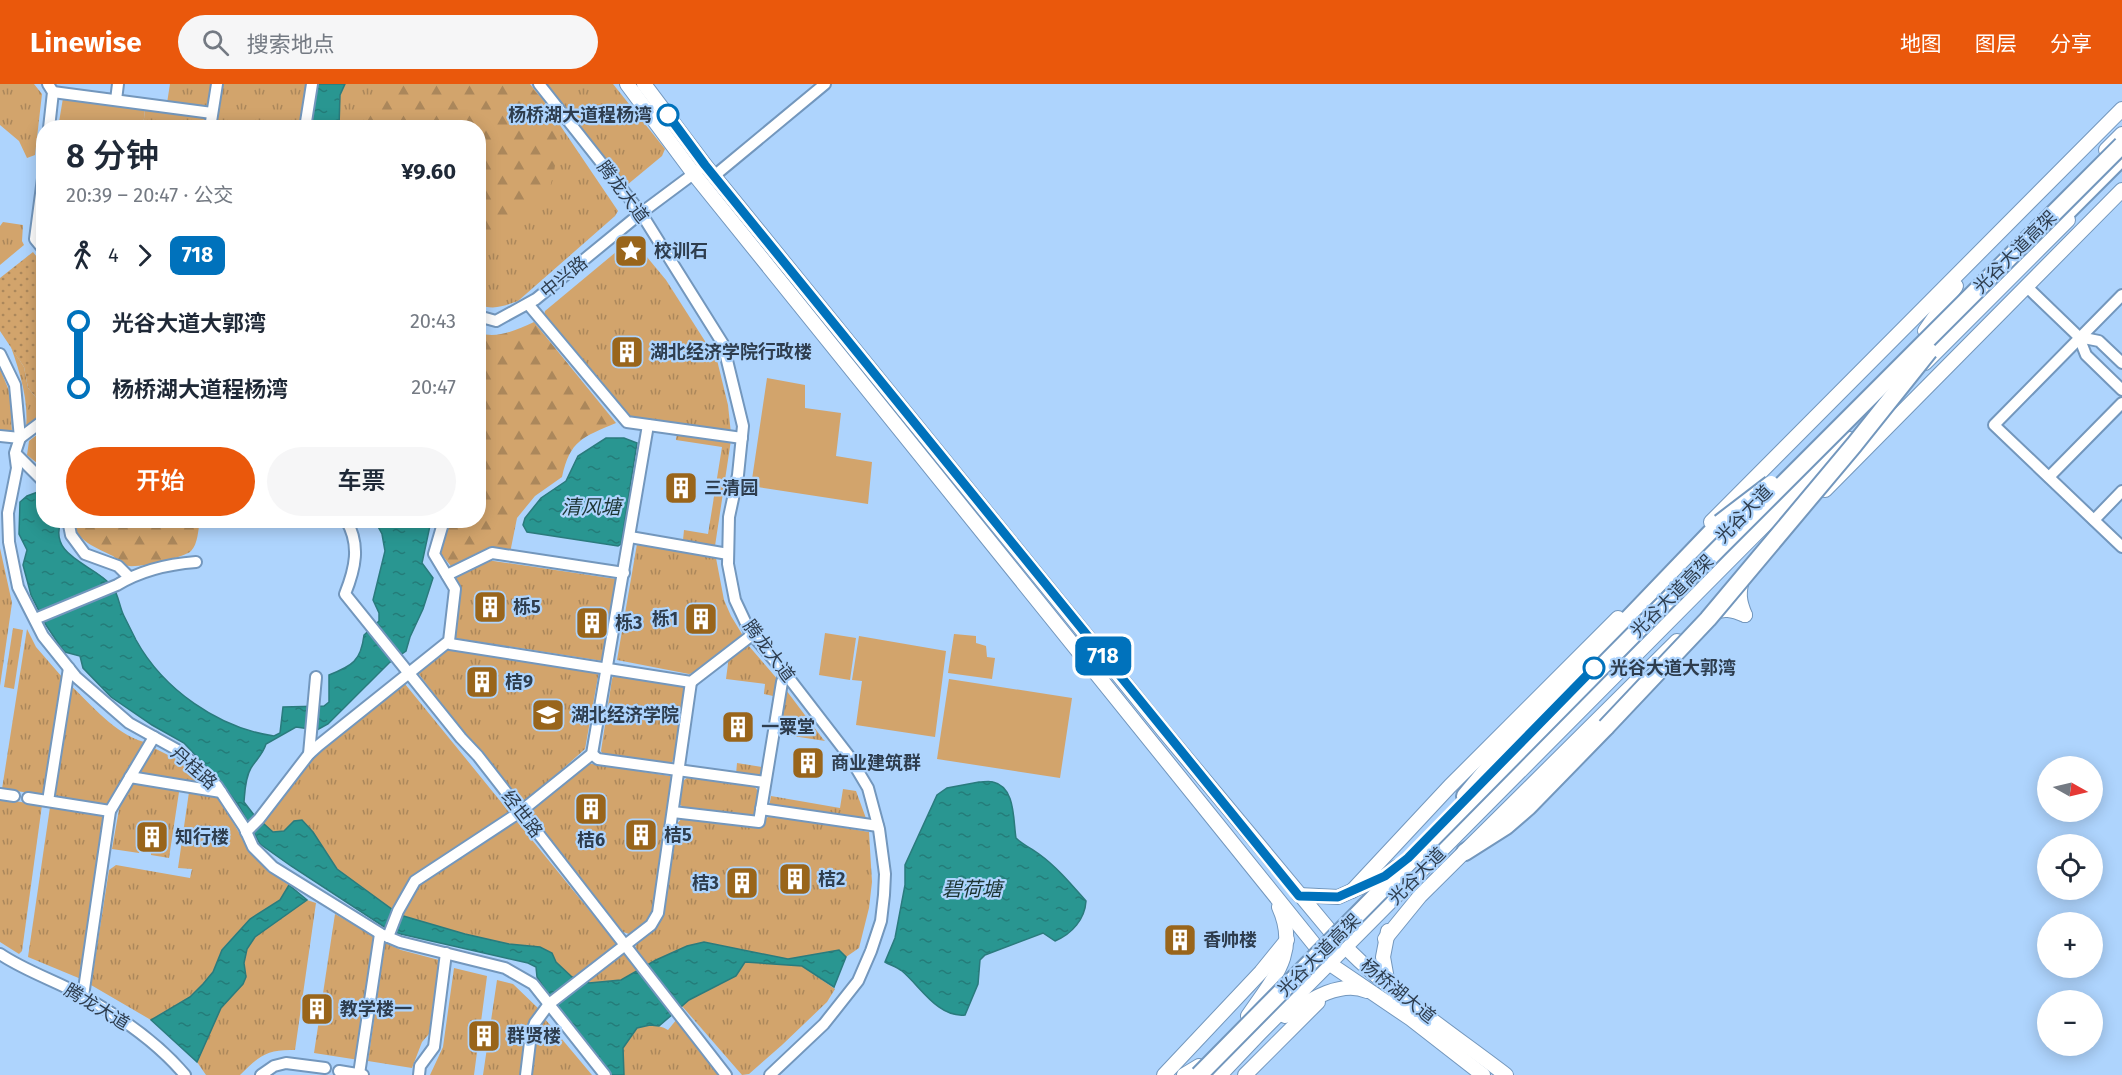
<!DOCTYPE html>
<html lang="zh">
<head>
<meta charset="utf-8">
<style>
  :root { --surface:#fff; --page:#f6f6f7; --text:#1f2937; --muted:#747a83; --accent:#ea580c }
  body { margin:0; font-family:"Fira Sans","Noto Sans SC",sans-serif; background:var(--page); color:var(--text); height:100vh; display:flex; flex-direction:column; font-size:22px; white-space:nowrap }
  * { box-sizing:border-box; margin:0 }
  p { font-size:20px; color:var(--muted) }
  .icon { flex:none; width:33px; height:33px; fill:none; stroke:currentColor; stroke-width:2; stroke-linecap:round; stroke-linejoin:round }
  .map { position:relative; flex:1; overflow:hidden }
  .sheet { position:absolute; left:36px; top:36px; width:450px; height:408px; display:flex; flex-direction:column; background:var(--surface); border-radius:24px; box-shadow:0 3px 15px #0003 }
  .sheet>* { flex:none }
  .badge { padding:0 12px; border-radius:9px; font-size:21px; line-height:39px }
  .needle { width:39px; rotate:98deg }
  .buttons { position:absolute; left:2037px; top:672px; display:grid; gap:12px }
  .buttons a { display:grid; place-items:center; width:66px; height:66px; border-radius:50%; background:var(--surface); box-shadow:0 3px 15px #0003; font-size:30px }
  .map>.badge { position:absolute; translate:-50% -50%; box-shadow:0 0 0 3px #fff }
  .legs { display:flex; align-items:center; gap:9px; height:66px; padding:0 30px; font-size:20px }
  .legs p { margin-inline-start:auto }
  .overview { display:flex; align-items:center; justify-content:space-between; height:102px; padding:0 30px }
  h1 { font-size:33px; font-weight:600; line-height:45px }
  .button { display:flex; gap:12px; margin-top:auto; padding:12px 30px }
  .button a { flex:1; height:69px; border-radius:36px; background:var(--accent); color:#fff; font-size:24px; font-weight:600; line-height:69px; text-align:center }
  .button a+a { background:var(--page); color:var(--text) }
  ul { padding:0 30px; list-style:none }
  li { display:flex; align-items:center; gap:21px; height:66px; font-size:22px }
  li i { display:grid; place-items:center; width:9px; height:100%; margin:0 8px; background:currentColor }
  li i::after { content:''; width:15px; height:15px; margin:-8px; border:4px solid; border-radius:50%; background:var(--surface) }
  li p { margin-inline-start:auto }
  li:first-child i { background:linear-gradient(#0000 50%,currentColor 0) }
  li:last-child i { background:linear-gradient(currentColor 50%,#0000 0) }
  header { display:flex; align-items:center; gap:36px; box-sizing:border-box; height:84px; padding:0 30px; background:var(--accent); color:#fff }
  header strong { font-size:28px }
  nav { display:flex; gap:33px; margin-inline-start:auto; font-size:21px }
  .search { width:420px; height:54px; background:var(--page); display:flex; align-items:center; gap:15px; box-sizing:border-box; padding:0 21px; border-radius:33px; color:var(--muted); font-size:22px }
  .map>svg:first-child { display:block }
  .grass { fill:url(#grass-tufts) }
  .forest { fill:url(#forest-firs) }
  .park { fill:url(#park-dots) }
  .pitch { fill:#d2a46c }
  .water { fill:url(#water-ripples); stroke:#2a7b7d; stroke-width:1.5 }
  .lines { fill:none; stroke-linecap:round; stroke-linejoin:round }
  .minor-casing { stroke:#7397bd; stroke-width:14 }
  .major-casing { stroke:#7397bd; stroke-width:16 }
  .highway-casing { stroke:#7397bd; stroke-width:20 }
  .minor { stroke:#fff; stroke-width:10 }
  .major { stroke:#fff; stroke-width:14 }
  .highway { stroke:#fff; stroke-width:16 }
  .highway-bridge-casing { stroke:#7397bd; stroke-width:20; stroke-linecap:butt }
  .highway-bridge { stroke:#fff; stroke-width:16 }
  .line-1-casing { stroke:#fff; stroke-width:14 }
  .line-1 { stroke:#0072bc; stroke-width:9 }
  .stop-1-dot { fill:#fff; stroke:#0072bc; stroke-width:3 }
  .labels { text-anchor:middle; stroke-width:4.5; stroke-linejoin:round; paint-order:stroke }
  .stop-label { font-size:18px; font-weight:bold; fill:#2e3d4e; stroke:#aed4fd; text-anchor:end }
  .street-label { font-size:18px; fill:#2e3d4e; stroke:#aed4fd }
  .poi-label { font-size:18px; font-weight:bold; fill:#2e3d4e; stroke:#aed4fd; text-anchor:start }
  .water-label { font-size:20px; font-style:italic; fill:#1c3432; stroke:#aed4fd }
</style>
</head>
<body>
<header>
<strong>Linewise</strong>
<div class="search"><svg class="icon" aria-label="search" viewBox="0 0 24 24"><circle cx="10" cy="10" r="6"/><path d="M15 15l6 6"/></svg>搜索地点</div>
<nav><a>地图</a><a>图层</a><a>分享</a></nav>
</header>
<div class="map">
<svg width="2122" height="991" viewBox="0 0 2122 991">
  <defs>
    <pattern id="grass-tufts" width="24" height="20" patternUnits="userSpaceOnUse" patternTransform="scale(1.5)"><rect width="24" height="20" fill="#d2a46c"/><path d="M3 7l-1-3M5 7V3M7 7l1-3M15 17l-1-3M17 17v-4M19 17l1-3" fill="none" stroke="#ab875b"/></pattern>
    <pattern id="forest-firs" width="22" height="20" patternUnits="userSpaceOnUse" patternTransform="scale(1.5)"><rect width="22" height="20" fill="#d2a46c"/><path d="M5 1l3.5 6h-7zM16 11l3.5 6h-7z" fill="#ab875b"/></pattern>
    <pattern id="park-dots" width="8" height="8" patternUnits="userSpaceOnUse" patternTransform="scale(1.5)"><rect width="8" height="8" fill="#d2a46c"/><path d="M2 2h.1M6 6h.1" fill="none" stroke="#ab875b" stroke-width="1.8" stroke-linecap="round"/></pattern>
    <pattern id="water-ripples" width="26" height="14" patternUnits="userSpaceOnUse" patternTransform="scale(1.5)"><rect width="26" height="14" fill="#299691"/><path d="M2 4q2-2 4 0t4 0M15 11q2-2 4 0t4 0" fill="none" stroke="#247c79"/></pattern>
  </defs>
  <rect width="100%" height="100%" fill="#aed4fd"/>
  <g class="grass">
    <polygon points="0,0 34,0 42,10 35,71 27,74 19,57 0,41"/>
    <polygon points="170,0 212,0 208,26 167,19"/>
    <polygon points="221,0 306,0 299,43 214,44"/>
    <path d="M345 0H530L543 16 618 127 615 132 518 217C504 222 493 227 478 220V44H339L340 11Z"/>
    <polygon points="546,0 613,0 665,65 662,72 627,101 621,100"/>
    <polygon points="145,25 205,34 204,43 143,44"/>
    <polygon points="3,138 23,141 22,157 24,161 0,181 0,142"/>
    <polygon points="630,159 637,161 666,196 717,276 728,321 731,350 629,335 544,232 545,227 622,163"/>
    <path d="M11 263 24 283 28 304 39 317H43V331L26 345C29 317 20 289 11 263Z"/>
    <polygon points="0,285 10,309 12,349 0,348"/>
    <polygon points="43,346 43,345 43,384 27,371 29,357"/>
    <polygon points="677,348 731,356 715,462 683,456 684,446 708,450 722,363 676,356"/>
    <polygon points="637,460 712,472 716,474 724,516 731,532 742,550 739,558 697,588 689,590 617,576"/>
    <polygon points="0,464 12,519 0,602"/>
    <polygon points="487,476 616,495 603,577 454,554 460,505 455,491"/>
    <polygon points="13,544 23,546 14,605 4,603"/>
    <polygon points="27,545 36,563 62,593 44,711 2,705"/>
    <polygon points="748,561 779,597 762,694 736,690 737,679 762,683 773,612 764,610 765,600 726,595 729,572"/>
    <polygon points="450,563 599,587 585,665 528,716 518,719 418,589"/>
    <polygon points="615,589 680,599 684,604 676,669 670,683 604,673 601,667 612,595"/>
    <polygon points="405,600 638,886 621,896 589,899 572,893 556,878 552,869 540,863 509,860 465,850 400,831 337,785 294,737 284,747 273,748 262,739 320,665"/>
    <path d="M70 601C92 621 115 650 144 658L108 722 54 714Z"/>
    <polygon points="786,606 823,655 825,657 780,650"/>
    <polygon points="152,663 186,680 210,703 135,690"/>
    <polygon points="586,679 670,692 674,695 656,825 650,836 632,851 623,848 526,729"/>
    <polygon points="689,692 754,702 758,707 756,728 753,733 686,725 679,720 682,698"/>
    <polygon points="134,698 176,705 179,708 169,774 151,771 151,768 140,766 139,769 112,765 120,720"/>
    <polygon points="843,705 856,707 867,737 769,723 771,712 840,724"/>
    <path d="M189 708 221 715C238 750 256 780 289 801L280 816 250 835 222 865 213 888 203 900 190 913 151 936 91 901 109 786 116 781 190 794 192 785 178 784Z"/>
    <polygon points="0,715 42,721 22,867 19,870 0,858"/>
    <polygon points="50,723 102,730 105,735 81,895 28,873"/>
    <polygon points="684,732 758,742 769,732 776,732 869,748 872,798 869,824 859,864 846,873 839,867 788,875 704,858 687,862 648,880 635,864 637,859 655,842 675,742"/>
    <path d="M307 816 316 819 295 966C267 965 259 972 240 991H206L197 978 221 924 243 900 246 892 244 879 247 865 255 853Z"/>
    <polygon points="335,830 376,853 359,976 314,969"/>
    <polygon points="385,859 401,866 439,876 429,950 422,958 412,984 368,977"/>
    <polygon points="745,878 802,882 835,905 827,918 782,961 749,990 742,991 682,922 689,916 736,892"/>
    <polygon points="454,884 487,892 474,991 430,991 443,963"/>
    <polygon points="497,896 513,900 541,927 525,956 521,991 483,991"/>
    <path d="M545 935 592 991H529C532 972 532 950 545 935Z"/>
    <path d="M677 935 721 991H624L623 964 637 944C649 941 657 940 668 946Z"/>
  </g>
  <g class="forest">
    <path d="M387 0H528L543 16 559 54 554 88 548 111 518 135 479 171 478 44 367 43 365 38C371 24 374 8 387 0Z"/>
    <path d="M534 238 616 339C583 353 570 356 562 393L535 412 517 434 510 469 490 465 475 470 454 486 438 466 447 437 478 436 479 249C498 255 516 246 534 238Z"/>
    <path d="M74 437H200C198 446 198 460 191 467 184 474 133 486 124 481 120 479 117 475 113 472 99 465 73 456 74 437Z"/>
  </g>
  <polygon class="park" points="33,168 44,182 44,317 39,317 28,304 24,283 0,247 0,194"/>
  <g class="pitch">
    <polygon points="63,14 145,25 143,43 58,44"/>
    <polygon points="767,294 805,301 805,324 841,329 836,372 872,378 868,420 751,402"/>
    <polygon points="825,549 856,554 850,596 819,591"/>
    <polygon points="954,550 976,552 976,559 986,562 987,573 995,574 992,595 948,589"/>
    <polygon points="859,552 946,567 935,653 856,641 862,597 852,596"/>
    <polygon points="949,595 1072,614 1060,694 937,675"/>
  </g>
  <g class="water">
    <polygon points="318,0 345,0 340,11 339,43 308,44 314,4"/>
    <polygon points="606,354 624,354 637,359 621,460 618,462 527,448 523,441 525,434 541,414 566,397 578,372"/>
    <path d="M43 406 44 436 61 437C48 473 94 480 112 502 119 511 119 522 124 532 128 540 132 548 136 556 163 605 218 644 274 652L280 649 283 623 324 622 329 618V591C352 582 361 577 364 551L379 537V529L373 516 385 467 382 450 375 437H431L422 479 433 494 423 525 410 553 406 567 389 579 328 640 317 646 296 643 266 660C263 670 256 676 251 684 245 694 245 707 244 718L254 731 273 748 284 747 294 737 302 736 313 748 337 785 400 831 465 850 509 860 540 863 552 869 556 878 572 893 589 899 621 896 656 876 687 862 704 858 788 875 839 866 846 873 834 903 802 882 745 878 736 892 689 916 659 942 650 941 637 944 623 964 624 991H611L550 913 537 893 536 883 528 879 392 848 291 782 260 760 239 722 218 695 184 659 152 641 111 613 83 584 80 572 65 568 60 562 46 541 31 511 23 481 27 466 19 450 20 418 27 412Z"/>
    <path d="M979 698C983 698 989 697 993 698 1016 703 1013 737 1016 754 1023 761 1031 764 1039 770 1057 783 1072 801 1086 817 1085 835 1072 850 1055 857L1043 849 985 871 980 876 978 900 965 931C938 934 920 902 902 887 897 883 890 881 885 878L895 854 905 801V781L937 711 947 704Z"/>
    <polygon points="289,801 307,816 255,853 247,865 244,879 246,893 243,900 221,924 197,978 151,936 190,913 203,900 213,888 222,866 250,835 280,816"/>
  </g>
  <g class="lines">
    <defs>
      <g id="minor">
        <polyline points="48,0 53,8 49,44"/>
        <polyline points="539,0 641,129 723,260 743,342 738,391 729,433 728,480 735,516 750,548 785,589 849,672 868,704 879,745 885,790 884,811 881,837 871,867 858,897 824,940 770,991"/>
        <polyline points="53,8 212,29"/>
        <polyline points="116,16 118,0"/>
        <polyline points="210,44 217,0"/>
        <polyline points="305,44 312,0"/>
        <polyline points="44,87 35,155 44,166"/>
        <polyline points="714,92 825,0"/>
        <polyline points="2026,202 2079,253 2086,271 2122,306"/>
        <polyline points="2122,211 1994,341 2122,463"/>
        <polyline points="528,220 627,338 742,354"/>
        <polyline points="478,232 496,237 536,215 641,129 700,85"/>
        <polyline points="2079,253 2099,257 2122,279"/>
        <polyline points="0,270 15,301 20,354 15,369 17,384 8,429 9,458 18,503 43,552 76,593 129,639 181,668 217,702 244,743 253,763 273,783 381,850 400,858 505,884 533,900 605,991"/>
        <polyline points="0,352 20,354 44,336"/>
        <polyline points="16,370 44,398"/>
        <polyline points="2049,393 2122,319"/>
        <polyline points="68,436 71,451 85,470 118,482 129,493"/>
        <path d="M346 436C361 461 355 485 345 510L461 654 478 672 726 991"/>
        <polyline points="2094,436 2122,407"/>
        <polyline points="630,453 728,470"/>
        <polyline points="447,491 492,469 624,489"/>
        <path d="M35 535 117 501C140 487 169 480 196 478"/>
        <polyline points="449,557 450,560 691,598 752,551"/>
        <polyline points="309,670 316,593"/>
        <polyline points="592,670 598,675 765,698"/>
        <polyline points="130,693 221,708"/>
        <polyline points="0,710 14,712"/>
        <polyline points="28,714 110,727"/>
        <polyline points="48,717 69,584"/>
        <polyline points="761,725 878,742"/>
        <polyline points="673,728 759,738 782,598 785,589"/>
        <polyline points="246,748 259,735 309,670 319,661 449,557 455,505 434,470 444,436"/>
        <polyline points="388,853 398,827 415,797 520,728 592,670 648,341"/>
        <path d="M0 870C25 887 56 897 83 912 119 932 158 959 185 991"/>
        <polyline points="83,912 110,727 154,653"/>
        <polyline points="339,987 363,991"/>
        <polyline points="359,990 380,850"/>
        <polyline points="261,991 274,982 286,979 325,984"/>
        <polyline points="419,991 420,982 434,963 446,869"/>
        <polyline points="526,991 531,950 535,939 549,920 651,841 658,829 691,598"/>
      </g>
      <g id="major">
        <polyline points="627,0 694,90 1330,880 1411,935 1483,991"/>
        <path d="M644 0 705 81 1163 646 1331 848C1381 903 1447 946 1506 991"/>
        <polyline points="2106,66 2122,50"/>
        <polyline points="1925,247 1956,202"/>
        <polyline points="1925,279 2068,136"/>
        <polyline points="1825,406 2122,106"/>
        <polyline points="1711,438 2122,25"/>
        <path d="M1743 493C1738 508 1739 517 1745 531"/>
        <path d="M1711 530C1723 523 1733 526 1745 531"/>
        <polyline points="1352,807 1450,702 1618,534"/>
        <polyline points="1299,811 1338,813 1385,792 1397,783"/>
        <polyline points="1388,847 1383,873 1388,901"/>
        <polyline points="1385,855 1420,812 1677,557"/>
        <path d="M1248 932C1272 896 1300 869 1279 823"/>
        <path d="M1285 932C1307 918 1340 895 1367 907"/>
        <polyline points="1164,991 1261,888 1287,856"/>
        <polyline points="1184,991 1199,982"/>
        <polyline points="1220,991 1259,950 1850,355"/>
        <polyline points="1245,991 1318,918"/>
      </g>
      <g id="highway">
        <polyline points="2055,140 2122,73"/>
        <polyline points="1465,712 1510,658 1720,439"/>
        <polyline points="1465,768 1506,742 1528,723 1606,643"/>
      </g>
    </defs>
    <use href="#minor" class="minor-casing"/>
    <use href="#major" class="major-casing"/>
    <use href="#highway" class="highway-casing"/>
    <use href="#minor" class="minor"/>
    <use href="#major" class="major"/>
    <use href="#highway" class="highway"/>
    <defs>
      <g id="highway-bridge">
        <polyline points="1720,439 1771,400"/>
        <polyline points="1606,643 1708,535 1854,361 1929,267"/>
        <polyline points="1199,991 1720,463 2122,61"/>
      </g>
    </defs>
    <use href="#highway-bridge" class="highway-bridge-casing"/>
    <use href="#highway-bridge" class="highway-bridge"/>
  </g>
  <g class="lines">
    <defs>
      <polyline id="line-1" points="668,31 705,81 1299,812 1338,813 1385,792 1408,774 1594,584"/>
    </defs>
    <use href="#line-1" class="line-1-casing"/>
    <use href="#line-1" class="line-1"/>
  </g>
  <defs>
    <symbol id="sight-square" viewBox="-11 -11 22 22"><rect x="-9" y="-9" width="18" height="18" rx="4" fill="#99651b" stroke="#aed4fd"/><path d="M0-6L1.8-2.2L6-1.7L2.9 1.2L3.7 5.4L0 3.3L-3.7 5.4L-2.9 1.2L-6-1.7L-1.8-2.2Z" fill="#fff"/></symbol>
    <symbol id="building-square" viewBox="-11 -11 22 22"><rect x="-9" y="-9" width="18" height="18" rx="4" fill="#99651b" stroke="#aed4fd"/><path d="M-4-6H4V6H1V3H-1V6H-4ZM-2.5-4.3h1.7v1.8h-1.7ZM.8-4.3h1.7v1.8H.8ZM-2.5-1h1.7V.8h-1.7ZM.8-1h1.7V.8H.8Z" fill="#fff"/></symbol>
    <symbol id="university-square" viewBox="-11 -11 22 22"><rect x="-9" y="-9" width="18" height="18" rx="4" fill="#99651b" stroke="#aed4fd"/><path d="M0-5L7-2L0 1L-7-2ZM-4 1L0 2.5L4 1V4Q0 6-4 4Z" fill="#fff"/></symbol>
  </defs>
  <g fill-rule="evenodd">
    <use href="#sight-square" x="612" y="148" width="38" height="38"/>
    <use href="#building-square" x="608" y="249" width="38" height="38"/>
    <use href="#building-square" x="662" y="385" width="38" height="38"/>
    <use href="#building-square" x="471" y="504" width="38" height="38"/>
    <use href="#building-square" x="682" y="516" width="38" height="38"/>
    <use href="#building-square" x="573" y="520" width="38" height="38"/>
    <use href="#building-square" x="463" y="579" width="38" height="38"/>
    <use href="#university-square" x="529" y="612" width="38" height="38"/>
    <use href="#building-square" x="719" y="624" width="38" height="38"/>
    <use href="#building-square" x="789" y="660" width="38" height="38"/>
    <use href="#building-square" x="572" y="706" width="38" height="38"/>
    <use href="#building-square" x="622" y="732" width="38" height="38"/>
    <use href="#building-square" x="133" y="734" width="38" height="38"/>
    <use href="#building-square" x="776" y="776" width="38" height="38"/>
    <use href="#building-square" x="723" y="780" width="38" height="38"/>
    <use href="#building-square" x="1161" y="837" width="38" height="38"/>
    <use href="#building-square" x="298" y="906" width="38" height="38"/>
    <use href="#building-square" x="465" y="933" width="38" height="38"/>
  </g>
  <g class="stop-1-dot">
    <circle cx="668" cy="31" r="10"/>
    <circle cx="1594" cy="584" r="10"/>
  </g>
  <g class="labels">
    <g class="stop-label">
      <text x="652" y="37">杨桥湖大道程杨湾</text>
      <text x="1610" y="590" text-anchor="start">光谷大道大郭湾</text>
    </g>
    <g class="street-label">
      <text transform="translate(623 108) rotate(53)" y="6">腾龙大道</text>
      <text transform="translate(2015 168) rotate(-45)" y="6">光谷大道高架</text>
      <text transform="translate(564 193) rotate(-39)" y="6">中兴路</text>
      <text transform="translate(1744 430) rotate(-46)" y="6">光谷大道</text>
      <text transform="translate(1672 512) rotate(-45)" y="6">光谷大道高架</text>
      <text transform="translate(769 567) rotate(53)" y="6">腾龙大道</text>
      <text transform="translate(194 684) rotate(41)" y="6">丹桂路</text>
      <text transform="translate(522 730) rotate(52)" y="6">经世路</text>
      <text transform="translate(1417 792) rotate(-45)" y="6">光谷大道</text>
      <text transform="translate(1319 871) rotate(-45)" y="6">光谷大道高架</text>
      <text transform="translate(1398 907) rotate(39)" y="6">杨桥湖大道</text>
      <text transform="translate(97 923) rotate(31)" y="6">腾龙大道</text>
    </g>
    <g class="poi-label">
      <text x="654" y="173">校训石</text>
      <text x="650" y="274">湖北经济学院行政楼</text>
      <text x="704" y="410">三清园</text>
      <text x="513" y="529">栎5</text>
      <text x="678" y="541" text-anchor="end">栎1</text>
      <text x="615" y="545">栎3</text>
      <text x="505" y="604">桔9</text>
      <text x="571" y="637">湖北经济学院</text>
      <text x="761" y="649">一粟堂</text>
      <text x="831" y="685">商业建筑群</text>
      <text x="664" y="757">桔5</text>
      <text x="175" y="759">知行楼</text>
      <text x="591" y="762" text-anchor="middle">桔6</text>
      <text x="818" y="801">桔2</text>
      <text x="719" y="805" text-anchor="end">桔3</text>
      <text x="1203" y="862">香帅楼</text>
      <text x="340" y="931">教学楼一</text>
      <text x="507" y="958">群贤楼</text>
    </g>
    <g class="water-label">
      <text x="591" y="430">清风塘</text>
      <text x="972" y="812">碧荷塘</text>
    </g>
  </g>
</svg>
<div class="buttons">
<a><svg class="needle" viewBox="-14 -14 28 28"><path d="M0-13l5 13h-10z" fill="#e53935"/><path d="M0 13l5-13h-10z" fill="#747a83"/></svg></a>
<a><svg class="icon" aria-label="locate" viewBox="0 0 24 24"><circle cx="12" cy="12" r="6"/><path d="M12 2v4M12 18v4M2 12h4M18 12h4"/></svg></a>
<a>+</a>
<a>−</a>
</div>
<b class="badge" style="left:1103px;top:572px;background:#0072bc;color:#fff">718</b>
<section class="sheet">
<div class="overview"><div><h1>8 分钟</h1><p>20:39 – 20:47 · 公交</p></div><b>¥9.60</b></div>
<div class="legs"><svg class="icon" aria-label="walk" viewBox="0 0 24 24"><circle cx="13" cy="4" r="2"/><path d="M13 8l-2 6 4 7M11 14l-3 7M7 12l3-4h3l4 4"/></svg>4<svg class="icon" aria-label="forward" viewBox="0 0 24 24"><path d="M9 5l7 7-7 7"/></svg><b class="badge" style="background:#0072bc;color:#fff">718</b></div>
<ul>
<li><i style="color:#0072bc"></i><b>光谷大道大郭湾</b><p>20:43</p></li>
<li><i style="color:#0072bc"></i><b>杨桥湖大道程杨湾</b><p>20:47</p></li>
</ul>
<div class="button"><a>开始</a><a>车票</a></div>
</section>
</div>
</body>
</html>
